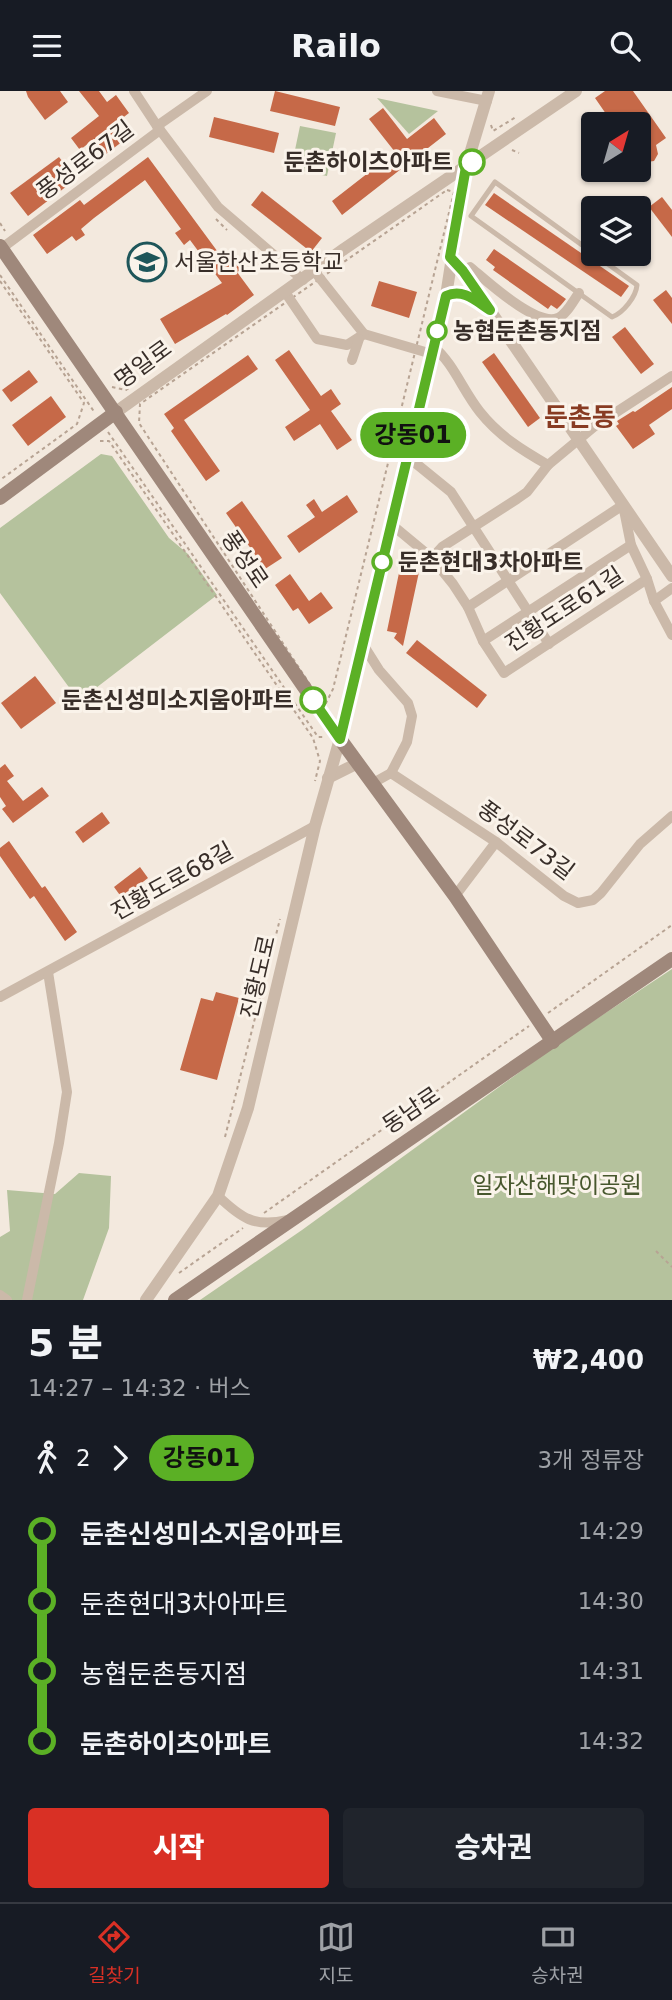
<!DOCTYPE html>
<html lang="ko">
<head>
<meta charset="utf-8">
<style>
  :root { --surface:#171b24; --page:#20242c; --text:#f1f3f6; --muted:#9ea1a6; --line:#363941; --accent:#d93025 }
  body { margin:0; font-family:"DejaVu Sans","Noto Sans KR",sans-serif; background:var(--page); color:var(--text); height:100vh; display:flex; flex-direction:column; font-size:26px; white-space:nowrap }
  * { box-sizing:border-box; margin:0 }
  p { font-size:23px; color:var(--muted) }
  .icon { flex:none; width:38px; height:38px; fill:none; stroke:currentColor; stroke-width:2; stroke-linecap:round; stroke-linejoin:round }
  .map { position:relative; height:1209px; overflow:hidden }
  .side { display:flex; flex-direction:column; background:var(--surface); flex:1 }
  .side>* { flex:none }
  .badge { padding:0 14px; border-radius:23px; font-size:24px; line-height:46px }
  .needle { width:46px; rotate:37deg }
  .tools { position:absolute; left:581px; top:21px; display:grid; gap:14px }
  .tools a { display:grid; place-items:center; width:70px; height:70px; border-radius:7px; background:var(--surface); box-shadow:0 2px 5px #0004; font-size:35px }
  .map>.badge { position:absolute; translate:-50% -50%; box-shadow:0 0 0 4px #fff }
  .legs { display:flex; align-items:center; gap:10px; height:77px; padding:0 28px; font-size:23px }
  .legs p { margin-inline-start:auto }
  .head { display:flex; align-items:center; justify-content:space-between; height:119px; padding:0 28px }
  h1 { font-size:38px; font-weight:800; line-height:52px }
  .primary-button { display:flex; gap:14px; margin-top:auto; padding:14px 28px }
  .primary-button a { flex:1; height:80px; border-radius:7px; background:var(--accent); color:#fff; font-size:28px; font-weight:800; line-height:80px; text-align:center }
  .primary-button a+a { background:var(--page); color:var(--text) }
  ul { padding:0 28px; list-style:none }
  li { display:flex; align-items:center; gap:24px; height:70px; font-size:26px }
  li i { display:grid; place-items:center; width:10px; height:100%; margin:0 9px; background:currentColor }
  li i::after { content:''; width:18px; height:18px; margin:-9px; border:5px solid; border-radius:50%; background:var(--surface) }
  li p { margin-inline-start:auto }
  li:first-child i { background:linear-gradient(#0000 50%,currentColor 0) }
  li:last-child i { background:linear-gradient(currentColor 50%,#0000 0) }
  header { display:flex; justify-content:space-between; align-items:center; height:91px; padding:0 28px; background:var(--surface); font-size:32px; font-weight:800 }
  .tabs { display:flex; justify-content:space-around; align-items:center; height:98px; border-top:2px solid var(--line); background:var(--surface); font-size:19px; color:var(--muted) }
  .tabs a { display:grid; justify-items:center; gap:4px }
  .tabs .selected { color:var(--accent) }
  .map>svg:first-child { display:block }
  .green { fill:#b5c29d }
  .building { fill:#c66948 }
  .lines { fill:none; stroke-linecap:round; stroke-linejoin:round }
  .path { stroke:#b7a393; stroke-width:2; stroke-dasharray:3.5 3.5; stroke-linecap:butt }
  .service { stroke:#cbb9a9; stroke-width:5 }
  .minor { stroke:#cbb9a9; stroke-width:10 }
  .tertiary { stroke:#cbb9a9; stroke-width:12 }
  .secondary { stroke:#9f887b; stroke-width:14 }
  .line-1-casing { stroke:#fff; stroke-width:16 }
  .line-1 { stroke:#5bb025; stroke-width:10 }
  .stop-1-dot { fill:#fff; stroke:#5bb025; stroke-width:3.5 }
  .labels { text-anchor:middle; stroke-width:6; stroke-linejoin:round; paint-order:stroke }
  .street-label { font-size:23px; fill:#382e29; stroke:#faf3ea }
  .stop-label { font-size:23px; font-weight:bold; fill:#382e29; stroke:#faf3ea; text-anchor:end }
  .poi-label { font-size:23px; fill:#382e29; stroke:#faf3ea; text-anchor:start }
  .park-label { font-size:23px; fill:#47572d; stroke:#faf3ea }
  .quarter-label { font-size:26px; font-weight:bold; fill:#883b22; stroke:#faf3ea }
</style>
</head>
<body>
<header><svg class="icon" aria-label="menu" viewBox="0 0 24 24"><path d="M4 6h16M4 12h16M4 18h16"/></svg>Railo<svg class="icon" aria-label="search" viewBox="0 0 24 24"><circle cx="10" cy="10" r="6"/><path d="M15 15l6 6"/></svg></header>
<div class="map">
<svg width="672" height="1209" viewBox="0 0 672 1209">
  <rect width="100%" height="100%" fill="#f3e9de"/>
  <g class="green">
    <polygon points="377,7 438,20 409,43"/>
    <polygon points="300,35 336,42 327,85 291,78"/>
    <polygon points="101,363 112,365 169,447 188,463 217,504 79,610 0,502 0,437"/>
    <polygon points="672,878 672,1209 200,1209 302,1139 554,956"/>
    <polygon points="79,1082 111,1085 109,1137 83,1209 0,1209 0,1146 10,1140 7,1099 55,1103"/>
  </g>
  <g class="building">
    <polygon points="26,0 60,0 68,11 45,29 28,6"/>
    <polygon points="79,0 99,0 107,11 116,4 129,22 116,32 127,47 106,63 94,48 80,59 71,47 99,25"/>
    <polygon points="275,0 340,16 335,35 270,20"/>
    <polygon points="605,0 633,0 666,47 656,54 658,63 654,70 647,71 639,65 639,33 613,33 595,7"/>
    <polygon points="383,17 407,48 434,27 446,43 342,124 332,110 395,61 369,28"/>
    <polygon points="214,26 279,42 274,62 209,46"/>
    <polygon points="59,66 76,88 28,125 10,102"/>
    <polygon points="148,66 226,172 232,167 241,179 237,181 254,204 227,224 226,223 175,253 160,228 222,192 190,149 184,154 175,142 181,138 145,89 94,127 81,138 85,144 76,150 72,145 47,163 33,144 80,109 84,114"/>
    <polygon points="262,100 322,147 311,161 251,114"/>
    <polygon points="494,102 629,195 621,206 485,114"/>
    <polygon points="662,106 672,119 672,146 649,116"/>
    <polygon points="494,158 566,208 561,214 557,218 551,214 548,218 493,179 495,176 486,169"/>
    <polygon points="379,190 417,201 409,227 371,215"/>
    <polygon points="666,199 672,207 672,233 653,209"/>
    <polygon points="625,236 654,273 641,283 612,246"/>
    <polygon points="289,259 321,305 331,298 341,313 331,320 352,349 337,359 320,333 294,350 285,336 310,319 275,269"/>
    <polygon points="494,262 540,327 528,336 482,271"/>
    <polygon points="248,264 258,278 184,329 220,380 206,390 171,340 174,337 164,323"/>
    <polygon points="29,279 38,291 11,311 2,299"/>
    <polygon points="672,296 672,318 649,334 655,343 633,358 616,335 619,333 617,330 633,320 635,321"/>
    <polygon points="51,305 66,326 28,355 12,334"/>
    <polygon points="347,404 358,421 299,462 287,445 315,426 306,414 314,408 322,421"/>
    <polygon points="242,410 282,467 265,478 226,422"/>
    <polygon points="400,477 419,481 403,555 394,547 397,542 387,540"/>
    <polygon points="290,483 309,510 321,501 333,517 309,533 298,517 293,520 275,494"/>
    <polygon points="417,549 487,604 477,617 406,562"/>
    <polygon points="35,585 56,612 21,638 1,612"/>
    <polygon points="5,673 14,685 7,690 23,710 42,696 49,705 13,732 2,718 6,715 0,706 0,677"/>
    <polygon points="102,721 110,732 83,752 75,741"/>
    <polygon points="9,750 42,797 45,795 77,841 65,850 34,805 30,808 0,765 0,757"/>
    <polygon points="140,776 148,787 122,807 114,796"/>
    <polygon points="216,901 239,907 217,989 180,979 201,907 213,910"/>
  </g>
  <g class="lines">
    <g class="path">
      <polyline points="491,34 493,40 516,26"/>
      <polyline points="512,59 519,62"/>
      <polygon points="447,99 454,101 333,598 326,612 322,612 139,332 140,313"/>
      <polyline points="216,128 227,139"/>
      <polyline points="0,132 5,140"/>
      <polyline points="0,184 95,322"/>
      <polyline points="0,190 84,312 77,333 0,389"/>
      <polyline points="112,296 126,299 130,296"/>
      <polyline points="108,341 318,646 324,646"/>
      <polyline points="100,350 109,350 313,647 320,670 315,690"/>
      <polyline points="548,922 672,834"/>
      <polyline points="225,1046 280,828"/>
      <polyline points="264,1122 529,935"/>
      <polyline points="656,1160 672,1176"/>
      <polyline points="179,1182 243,1137"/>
    </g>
    <path class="service" d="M593 162 495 91 471 125 612 226C623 222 636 206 637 194L594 163"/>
    <g class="minor">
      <polyline points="134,0 157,35 218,116 303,189"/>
      <polyline points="437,0 487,10"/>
      <polyline points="157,35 207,0"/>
      <polyline points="2,157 160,39"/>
      <path d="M463 180 470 176C487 190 536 236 558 227 567 223 573 210 579 202"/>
      <polyline points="315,181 364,243 432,263"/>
      <polyline points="285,201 317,248 347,254 364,243"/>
      <path d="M433 255C454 273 463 300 480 321 499 345 522 359 548 374"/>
      <polyline points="352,269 359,248"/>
      <polyline points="408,366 451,401 549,553"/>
      <polyline points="391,433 432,467 453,493 468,516 483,550 504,582 647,488"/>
      <polyline points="432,467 442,456 517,408 527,401 548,374 595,335 672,285"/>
      <polyline points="654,510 672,497"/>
      <polyline points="468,516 623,414 631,454 647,488 654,510 672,544"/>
      <polyline points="483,550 631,454"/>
      <polyline points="362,552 379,579 408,612 412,625 407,651 391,682"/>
      <polyline points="373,692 391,682 496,751 564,805 578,812 593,809 601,802 640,753 672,725"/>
      <polyline points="455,805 496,751"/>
      <polyline points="0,906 315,735"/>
      <path d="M218 1105C241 1127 255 1137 287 1129"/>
      <polyline points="0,1204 7,1209"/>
      <polyline points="27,1209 59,1052 67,1001 48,881"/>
    </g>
    <g class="tertiary">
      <polyline points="450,166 463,180 672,485"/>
      <path d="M446 205C462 197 472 207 486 216"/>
      <polyline points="116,321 344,158 576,0"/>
      <polyline points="328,687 358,672"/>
      <polyline points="146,1209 218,1105 248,1017 315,735 340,648 446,205 466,76 489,0"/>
    </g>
    <g class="secondary">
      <polyline points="0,155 340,648 455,805 553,951"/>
      <polyline points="0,407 116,321"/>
      <polyline points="175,1209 672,868"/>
    </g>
  </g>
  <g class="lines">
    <defs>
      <path id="line-1" d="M313 609 340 648 446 205C463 197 476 210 490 219L463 180 450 166 466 76 472 71"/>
    </defs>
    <use href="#line-1" class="line-1-casing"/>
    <use href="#line-1" class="line-1"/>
  </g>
  <defs>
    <symbol id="school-ring" viewBox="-11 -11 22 22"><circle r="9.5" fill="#faf3ea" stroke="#1e565a" stroke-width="1.5"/><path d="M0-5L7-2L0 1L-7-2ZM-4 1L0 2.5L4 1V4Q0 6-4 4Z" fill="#1e565a"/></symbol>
  </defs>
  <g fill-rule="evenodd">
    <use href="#school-ring" x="125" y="149" width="44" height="44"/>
  </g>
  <g class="stop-1-dot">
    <circle cx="472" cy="71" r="12"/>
    <circle cx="437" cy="240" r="9"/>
    <circle cx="382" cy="471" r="9"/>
    <circle cx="313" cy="609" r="12"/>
  </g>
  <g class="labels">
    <g class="street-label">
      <text transform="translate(85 69) rotate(-37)" y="8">풍성로67길</text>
      <text transform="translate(143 273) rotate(-36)" y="8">명일로</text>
      <text transform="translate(245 468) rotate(56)" y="8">풍성로</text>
      <text transform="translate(564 518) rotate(-33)" y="8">진황도로61길</text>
      <text transform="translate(526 749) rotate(37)" y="8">풍성로73길</text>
      <text transform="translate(172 790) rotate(-29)" y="8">진황도로68길</text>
      <text transform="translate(258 886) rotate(-77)" y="8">진황도로</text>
      <text transform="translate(411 1019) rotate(-34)" y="8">동남로</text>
    </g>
    <g class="stop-label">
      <text x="453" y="79">둔촌하이츠아파트</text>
      <text x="453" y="248" text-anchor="start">농협둔촌동지점</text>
      <text x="398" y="479" text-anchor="start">둔촌현대3차아파트</text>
      <text x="294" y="617">둔촌신성미소지움아파트</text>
    </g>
    <g class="poi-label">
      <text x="174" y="179">서울한산초등학교</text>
    </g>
    <g class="park-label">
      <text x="557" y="1102">일자산해맞이공원</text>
    </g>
    <g class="quarter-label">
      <text x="580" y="335">둔촌동</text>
    </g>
  </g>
</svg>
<div class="tools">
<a><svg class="needle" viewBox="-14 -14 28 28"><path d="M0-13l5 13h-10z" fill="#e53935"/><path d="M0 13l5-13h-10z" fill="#9ea1a6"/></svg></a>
<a><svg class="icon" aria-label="layers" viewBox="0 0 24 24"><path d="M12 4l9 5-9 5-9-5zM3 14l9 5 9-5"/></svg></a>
</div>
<b class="badge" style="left:413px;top:344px;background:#5bb025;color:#111">강동01</b>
</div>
<section class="side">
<div class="head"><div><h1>5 분</h1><p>14:27 – 14:32 · 버스</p></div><b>₩2,400</b></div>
<div class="legs"><svg class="icon" aria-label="walk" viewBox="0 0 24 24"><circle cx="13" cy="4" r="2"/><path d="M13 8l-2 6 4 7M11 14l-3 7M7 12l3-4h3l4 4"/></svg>2<svg class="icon" aria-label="forward" viewBox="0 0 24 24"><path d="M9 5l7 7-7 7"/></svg><b class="badge" style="background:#5bb025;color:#111">강동01</b><p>3개 정류장</p></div>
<ul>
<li><i style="color:#5bb025"></i><b>둔촌신성미소지움아파트</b><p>14:29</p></li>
<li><i style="color:#5bb025"></i><span>둔촌현대3차아파트</span><p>14:30</p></li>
<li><i style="color:#5bb025"></i><span>농협둔촌동지점</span><p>14:31</p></li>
<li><i style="color:#5bb025"></i><b>둔촌하이츠아파트</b><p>14:32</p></li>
</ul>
<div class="primary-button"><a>시작</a><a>승차권</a></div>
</section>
<nav class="tabs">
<a class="selected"><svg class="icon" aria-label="directions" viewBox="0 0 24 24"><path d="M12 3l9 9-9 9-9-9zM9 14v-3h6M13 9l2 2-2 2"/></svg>길찾기</a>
<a><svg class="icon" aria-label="map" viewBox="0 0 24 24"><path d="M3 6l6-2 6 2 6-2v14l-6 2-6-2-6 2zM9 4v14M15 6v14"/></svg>지도</a>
<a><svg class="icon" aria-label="tickets" viewBox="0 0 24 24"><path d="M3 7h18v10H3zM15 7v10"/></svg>승차권</a>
</nav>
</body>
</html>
